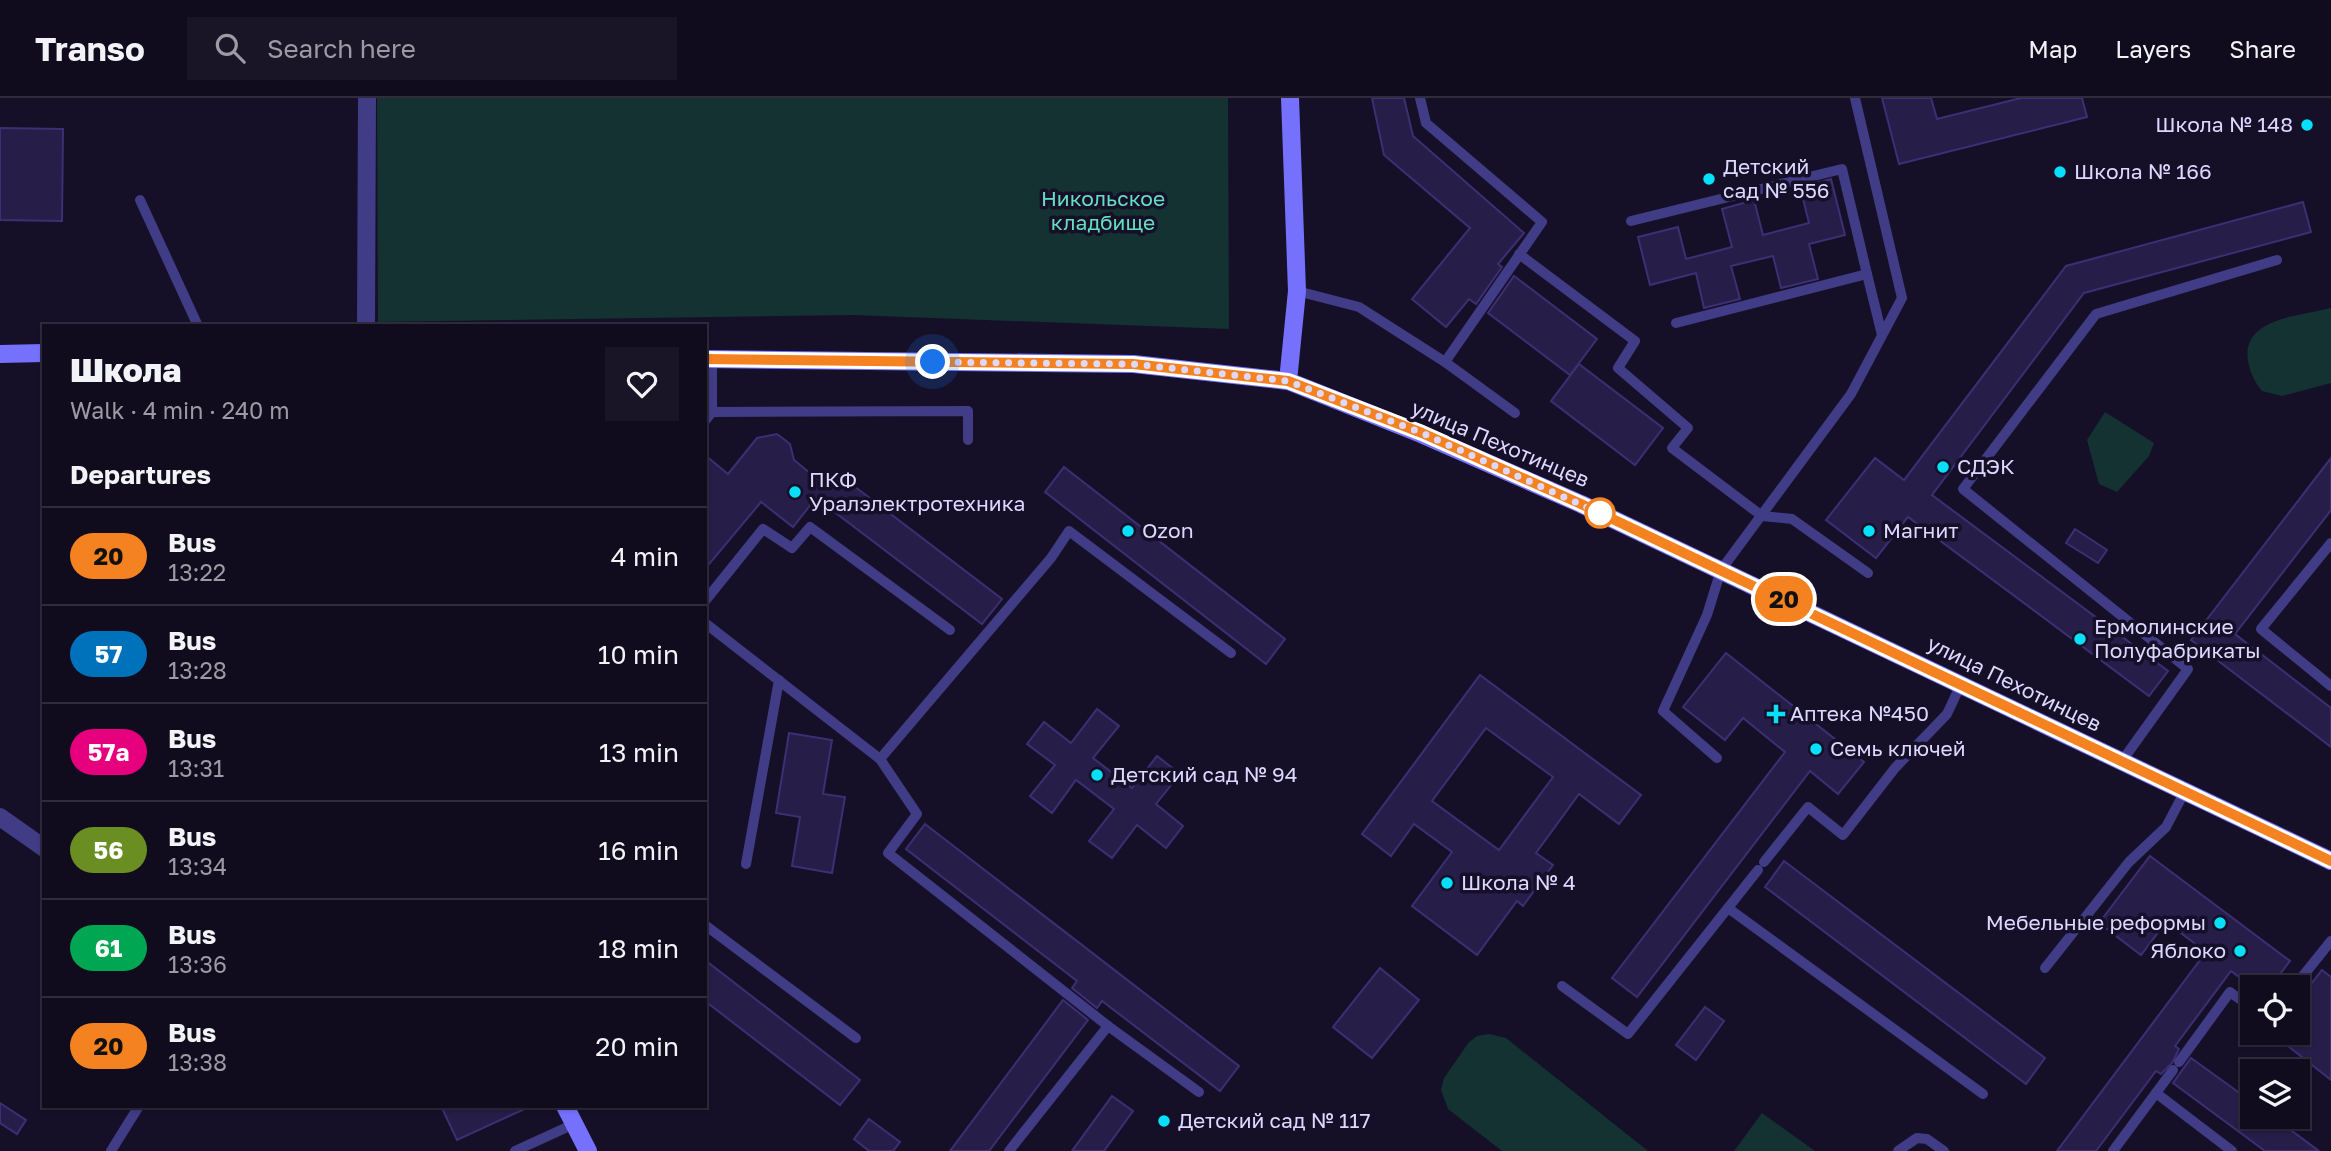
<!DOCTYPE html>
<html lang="en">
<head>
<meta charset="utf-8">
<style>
  :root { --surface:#100c1e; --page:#191527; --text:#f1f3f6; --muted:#9c9ba4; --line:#302c3c }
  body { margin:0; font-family:"Golos Text",sans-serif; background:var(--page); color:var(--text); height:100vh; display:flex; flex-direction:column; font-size:26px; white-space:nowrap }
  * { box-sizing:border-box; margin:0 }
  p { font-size:23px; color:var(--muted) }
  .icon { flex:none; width:38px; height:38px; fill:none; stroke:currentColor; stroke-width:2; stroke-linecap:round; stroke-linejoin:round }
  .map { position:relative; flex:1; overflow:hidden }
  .sheet { position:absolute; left:42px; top:226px; width:665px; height:784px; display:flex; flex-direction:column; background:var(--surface); border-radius:0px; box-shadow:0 2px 5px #0004,0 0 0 2px var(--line) }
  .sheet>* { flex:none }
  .badge { padding:0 14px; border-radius:23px; font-size:24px; line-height:46px }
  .fabs { position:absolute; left:2240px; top:877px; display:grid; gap:14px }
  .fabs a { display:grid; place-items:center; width:70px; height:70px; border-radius:0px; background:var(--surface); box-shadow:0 2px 5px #0004,0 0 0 2px var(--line); font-size:35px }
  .you { position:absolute; width:35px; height:35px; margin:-18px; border:5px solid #fff; border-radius:50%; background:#1a73e8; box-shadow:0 0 0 10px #1a73e833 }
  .map>.badge { position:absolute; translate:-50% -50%; box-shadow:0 0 0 4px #fff }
  h2 { padding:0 28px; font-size:26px; line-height:63px }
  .round { display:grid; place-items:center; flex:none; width:74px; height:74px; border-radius:0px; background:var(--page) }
  .overview { display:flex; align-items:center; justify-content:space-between; height:119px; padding:0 28px }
  h1 { font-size:33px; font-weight:800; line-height:52px }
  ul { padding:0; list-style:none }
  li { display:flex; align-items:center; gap:21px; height:98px; padding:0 28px; border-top:2px solid var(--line) }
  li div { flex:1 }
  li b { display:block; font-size:26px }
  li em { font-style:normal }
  li .badge { min-width:77px; font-weight:700; text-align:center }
  header { display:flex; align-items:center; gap:42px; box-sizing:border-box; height:98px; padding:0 35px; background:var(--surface); border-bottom:2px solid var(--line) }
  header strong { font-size:33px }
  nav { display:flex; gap:38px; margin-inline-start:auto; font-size:24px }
  .search { width:490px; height:63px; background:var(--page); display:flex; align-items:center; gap:18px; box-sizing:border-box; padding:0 24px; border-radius:0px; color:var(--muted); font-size:26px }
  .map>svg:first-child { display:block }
  .green { fill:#133231 }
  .building { fill:#261d49; stroke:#3d2f74; stroke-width:2; fill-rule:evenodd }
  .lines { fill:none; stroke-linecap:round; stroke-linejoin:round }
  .lane { stroke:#403c86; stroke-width:10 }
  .street { stroke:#403c86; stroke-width:18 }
  .secondary { stroke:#7571fc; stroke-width:18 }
  .line-casing { stroke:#fff; stroke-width:16 }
  .line { stroke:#f58220; stroke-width:10 }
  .walk { stroke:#ddd8fe; stroke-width:7; stroke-dasharray:0 12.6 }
  .poi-dot { fill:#08e0fb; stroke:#151028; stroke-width:2.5 }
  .stop-dot { fill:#fff; stroke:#f58220; stroke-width:3.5 }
  .labels { text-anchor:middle; stroke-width:7; stroke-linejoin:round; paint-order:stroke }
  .poi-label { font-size:21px; fill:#ddd8fe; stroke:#151028; text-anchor:start }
  .park-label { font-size:21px; fill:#64dec1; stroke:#151028 }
  .street-label { font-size:21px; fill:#ddd8fe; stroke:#151028 }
</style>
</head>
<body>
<header>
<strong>Transo</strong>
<div class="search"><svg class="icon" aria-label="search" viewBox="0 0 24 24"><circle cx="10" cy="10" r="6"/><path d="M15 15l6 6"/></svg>Search here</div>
<nav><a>Map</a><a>Layers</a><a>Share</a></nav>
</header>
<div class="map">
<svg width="2331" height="1053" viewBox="0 0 2331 1053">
  <rect width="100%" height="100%" fill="#151028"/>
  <g class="green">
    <polygon points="377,0 1228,0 1229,231 853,217 378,224"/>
    <path d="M2331 210V285L2282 298 2262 293C2255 285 2250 274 2248 263 2241 220 2300 218 2331 210Z"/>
    <polygon points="2105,314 2154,345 2149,358 2117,394 2099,386 2087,342"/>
    <polygon points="1489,936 1506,940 1648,1053 1502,1053 1448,1011 1441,992 1444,980 1469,944 1477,938"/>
    <polygon points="1762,1015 1815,1053 1734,1053"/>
  </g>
  <g class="building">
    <polygon points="1372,0 1404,0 1413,38 1524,135 1498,166 1502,169 1476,206 1469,201 1446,229 1412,201 1470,130 1384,57"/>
    <polygon points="1882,0 1931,0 1937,21 2021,0 2082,0 2087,19 1899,66"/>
    <polygon points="0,30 63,31 62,123 0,122"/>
    <polygon points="1831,81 1845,137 1809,146 1818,181 1781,190 1773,158 1731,168 1740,201 1704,210 1696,175 1650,187 1638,139 1678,129 1686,161 1732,149 1722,111 1754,102 1763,137 1809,125 1800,89"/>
    <polygon points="2303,104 2311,134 2084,195 1932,397 2168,573 2149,598 1908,419 1876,460 1826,422 1875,360 1904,382 2066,168"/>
    <polygon points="1514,178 1597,241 1570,277 1488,215"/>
    <polygon points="1579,266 1663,330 1635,367 1551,303"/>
    <polygon points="777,336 790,346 794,362 826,388 837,375 1002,501 982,526 816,400 793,429 761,404 705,471 705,357 728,376 757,340"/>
    <polygon points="2331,360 2331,412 2235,536 2331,610 2331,649 2191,542"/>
    <polygon points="1064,369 1285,541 1266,566 1045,394"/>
    <polygon points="2075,431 2107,452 2098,465 2066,445"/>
    <polygon points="1726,555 1864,664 1838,696 1810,673 1637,899 1612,880 1785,654 1743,620 1725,642 1683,609"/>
    <path d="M1480 577 1641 697 1619 726 1579 696 1536 755 1553 767 1523 808 1517 803 1477 857 1412 808 1452 754 1414 726 1391 758 1362 736ZM1486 630 1553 679 1499 752 1432 703Z"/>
    <polygon points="1097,611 1119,628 1093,660 1132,690 1157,658 1180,676 1156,706 1183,728 1166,750 1137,727 1112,760 1089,743 1114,711 1076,682 1052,715 1030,698 1055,667 1027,646 1044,624 1071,645"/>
    <polygon points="789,635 832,642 823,696 845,699 832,775 792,768 800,719 776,715"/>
    <polygon points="925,726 1239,968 1220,993 1102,903 1097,910 1072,890 1077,883 906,751"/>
    <polygon points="2150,758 2290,863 2270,889 2252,889 2231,873 2175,948 2179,951 2172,965 2161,976 2156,973 2096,1053 2057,1053 2206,854 2166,824 2141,857 2099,825"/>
    <polygon points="1784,763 2045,960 2026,986 1765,789"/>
    <polygon points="705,862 860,982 840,1007 705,903"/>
    <polygon points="1380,870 1419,902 1372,960 1333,929"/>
    <polygon points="2322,872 2331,879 2331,982 2270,934 2298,934 2298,903"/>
    <polygon points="1063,902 1088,922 989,1053 950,1053"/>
    <polygon points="1705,909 1724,923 1696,962 1676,947"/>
    <polygon points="2191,960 2252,1004 2252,1018 2272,1018 2319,1053 2265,1053 2173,985"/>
    <polygon points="1112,998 1133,1013 1104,1053 1072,1053"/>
    <polygon points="0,1005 26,1022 17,1036 0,1025"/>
    <polygon points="441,1008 531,1008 457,1042"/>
    <polygon points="869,1021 900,1044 893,1053 869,1053 854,1041"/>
  </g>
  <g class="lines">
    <g class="lane">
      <polyline points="140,102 198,228"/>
      <polyline points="1631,123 1842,71 1867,176 1676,225"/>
      <polyline points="1519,156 1635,243 1618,270 1688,330 1672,350 1762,418 1792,421 1868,475"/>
      <polyline points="1867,176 1882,237"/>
      <polyline points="1297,193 1359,209 1445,264 1542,124 1426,25 1420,0"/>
      <polyline points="712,261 712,314 968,313 968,342"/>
      <polyline points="1445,264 1515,315"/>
      <polyline points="705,323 712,314"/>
      <polyline points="2331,445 2261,531 2331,588"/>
      <polyline points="705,503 763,431 792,450 810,429 950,532"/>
      <polyline points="705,525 880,661 1051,460 1069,433 1231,555"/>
      <polyline points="1717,660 1663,613 1707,517 1721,472 1851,296 1902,200 1855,0"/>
      <polyline points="880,661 917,716 888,755 1108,928"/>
      <polyline points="2122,663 2188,571 1963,391 2096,216 2277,162"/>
      <polyline points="1764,764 1808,709 1843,737 1895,670 1947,616 1961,586"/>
      <polyline points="746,766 779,582"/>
      <polyline points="1728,810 1983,996"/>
      <polyline points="705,827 856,940"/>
      <polyline points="2045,870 2129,764 2166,729 2185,693"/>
      <polyline points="1562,888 1628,936 1758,772"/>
      <polyline points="2294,889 2331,843"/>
      <polyline points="2179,964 2230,894 2252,910"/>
      <polyline points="2156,995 2232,1053"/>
      <polyline points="111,1053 139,1008"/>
      <polyline points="515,1053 574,1026"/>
      <polyline points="1009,1053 1108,928 1199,994"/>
      <polyline points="1898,1053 1917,1040 1927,1041 1944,1053"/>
      <polyline points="2113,1053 2173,972"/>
    </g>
    <g class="street">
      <polyline points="366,228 367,0"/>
      <polyline points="0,719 44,750"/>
    </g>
    <g class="secondary">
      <polyline points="0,256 44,255"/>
      <polyline points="705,261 1134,266 1288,283 1421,336 1581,406 2331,763"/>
      <polyline points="1288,283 1297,193 1290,0"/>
      <polyline points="565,1008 588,1053"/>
    </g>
  </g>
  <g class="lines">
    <defs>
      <polyline id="line" points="705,261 1133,266 1288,283 1422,335 1581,406 2331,763"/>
    </defs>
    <use href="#line" class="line-casing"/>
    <use href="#line" class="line"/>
    <polyline class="walk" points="933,264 1133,266 1288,283 1422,335 1604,417 1600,415"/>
  </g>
  <g class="poi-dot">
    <circle cx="2307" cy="27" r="7"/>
    <circle cx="2060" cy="74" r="7"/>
    <circle cx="1709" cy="81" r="7"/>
    <circle cx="1943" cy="369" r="7"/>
    <circle cx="795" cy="394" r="7"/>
    <circle cx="1128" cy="433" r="7"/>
    <circle cx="1869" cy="433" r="7"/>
    <circle cx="2080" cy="541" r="7"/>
    <path d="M1772.5 605.5h7v7h7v7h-7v7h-7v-7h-7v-7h7z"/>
    <circle cx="1816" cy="651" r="7"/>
    <circle cx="1097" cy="677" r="7"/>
    <circle cx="1447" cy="785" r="7"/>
    <circle cx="2220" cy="825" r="7"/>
    <circle cx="2240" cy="853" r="7"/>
    <circle cx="1164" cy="1023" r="7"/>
  </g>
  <circle class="stop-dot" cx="1600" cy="415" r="14"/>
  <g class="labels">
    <g class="poi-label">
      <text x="2293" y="34" text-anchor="end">Школа № 148</text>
      <text x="1723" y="76">Детский<tspan x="1723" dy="24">сад № 556</tspan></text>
      <text x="2074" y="81">Школа № 166</text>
      <text x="1957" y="376">СДЭК</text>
      <text x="809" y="389">ПКФ<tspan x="809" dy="24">Уралэлектротехника</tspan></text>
      <text x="1142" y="440">Ozon</text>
      <text x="1883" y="440">Магнит</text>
      <text x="2094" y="536">Ермолинские<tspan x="2094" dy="24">Полуфабрикаты</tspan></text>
      <text x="1790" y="623">Аптека №450</text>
      <text x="1830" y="658">Семь ключей</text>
      <text x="1111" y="684">Детский сад № 94</text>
      <text x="1461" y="792">Школа № 4</text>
      <text x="2206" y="832" text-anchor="end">Мебельные реформы</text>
      <text x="2226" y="860" text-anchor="end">Яблоко</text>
      <text x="1178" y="1030">Детский сад № 117</text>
    </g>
    <g class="park-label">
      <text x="1103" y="108">Никольское<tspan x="1103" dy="24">кладбище</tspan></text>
    </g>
    <g class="street-label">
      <text transform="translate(1500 346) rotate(23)" y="7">улица Пехотинцев</text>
      <text transform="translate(2014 586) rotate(26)" y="7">улица Пехотинцев</text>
    </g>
  </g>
</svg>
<div class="fabs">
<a><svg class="icon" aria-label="locate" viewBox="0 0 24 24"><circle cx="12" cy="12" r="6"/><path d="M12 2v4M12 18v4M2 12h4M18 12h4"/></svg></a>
<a><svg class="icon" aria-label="layers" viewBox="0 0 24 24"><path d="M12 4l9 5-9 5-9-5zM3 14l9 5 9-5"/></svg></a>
</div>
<div class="you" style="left:933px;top:264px"></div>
<b class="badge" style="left:1784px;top:501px;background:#f58220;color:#111">20</b>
<section class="sheet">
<div class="overview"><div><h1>Школа</h1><p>Walk · 4 min · 240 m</p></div><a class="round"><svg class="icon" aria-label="heart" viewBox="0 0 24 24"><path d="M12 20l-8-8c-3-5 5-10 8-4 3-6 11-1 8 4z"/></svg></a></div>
<h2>Departures</h2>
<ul>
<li><span class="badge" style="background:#f58220;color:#111">20</span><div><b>Bus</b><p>13:22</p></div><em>4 min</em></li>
<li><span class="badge" style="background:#0072bc;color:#fff">57</span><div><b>Bus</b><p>13:28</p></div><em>10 min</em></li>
<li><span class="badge" style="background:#e6007e;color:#fff">57а</span><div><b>Bus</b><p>13:31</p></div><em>13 min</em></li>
<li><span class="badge" style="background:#6b8e23;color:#fff">56</span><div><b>Bus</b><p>13:34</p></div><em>16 min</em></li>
<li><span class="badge" style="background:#00a651;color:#fff">61</span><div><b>Bus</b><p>13:36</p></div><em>18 min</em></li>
<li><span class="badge" style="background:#f58220;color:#111">20</span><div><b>Bus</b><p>13:38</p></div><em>20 min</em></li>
</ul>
</section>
</div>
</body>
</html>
